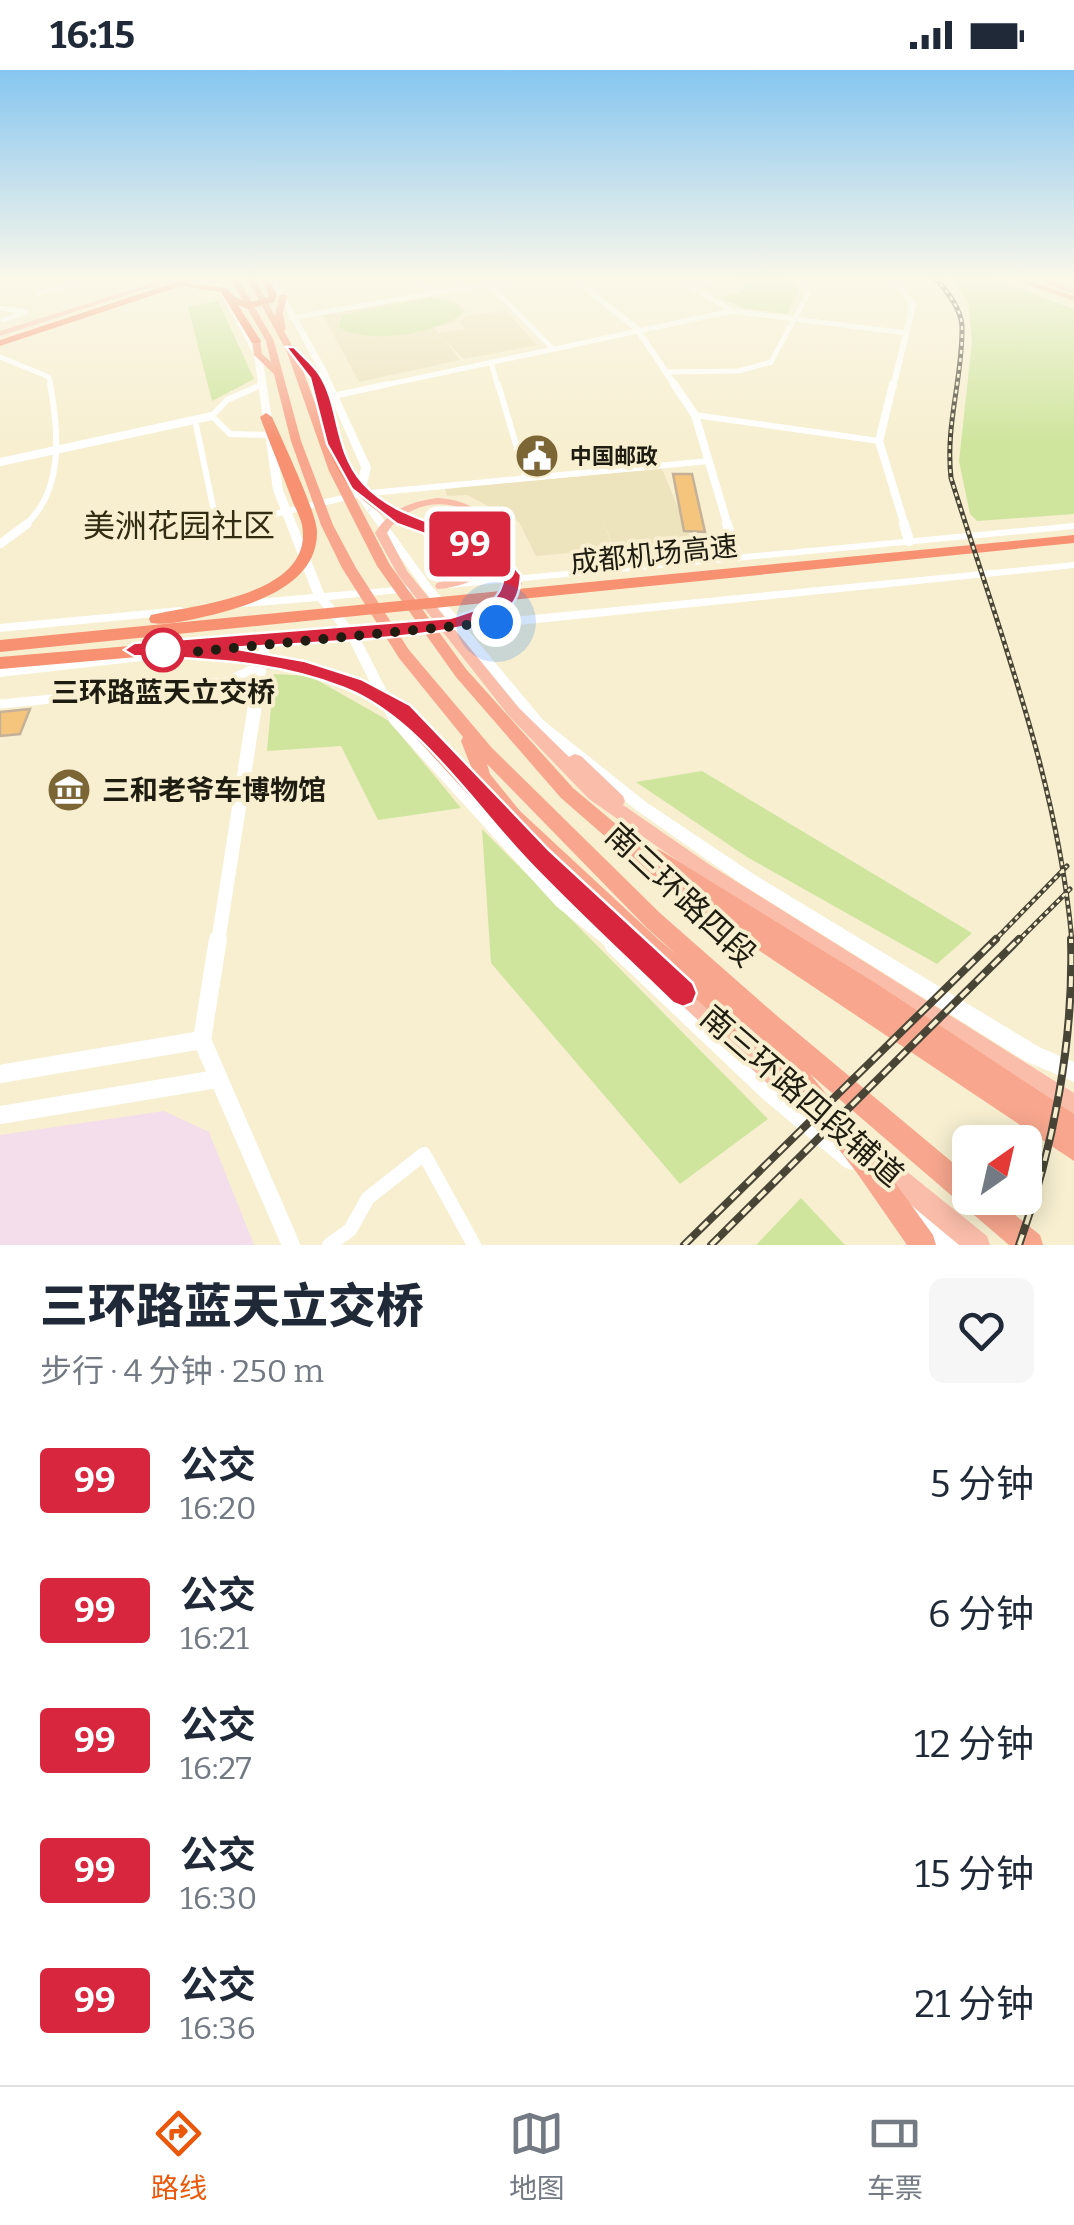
<!DOCTYPE html>
<html lang="zh">
<head>
<meta charset="utf-8">
<style>
  :root { --surface:#fff; --page:#f6f6f7; --text:#1f2937; --muted:#747a83; --line:#e0e1e3; --accent:#ea580c }
  body { margin:0; font-family:Bitter,"Noto Sans SC",serif; background:var(--page); color:var(--text); height:100vh; display:flex; flex-direction:column; font-size:38px; white-space:nowrap }
  * { box-sizing:border-box; margin:0 }
  p { font-size:32px; color:var(--muted) }
  .icon { flex:none; width:55px; height:55px; fill:none; stroke:currentColor; stroke-width:2; stroke-linecap:round; stroke-linejoin:round }
  .map { position:relative; height:1175px; overflow:hidden }
  .panel { display:flex; flex-direction:column; background:var(--surface); flex:1 }
  .panel>* { flex:none }
  .badge { padding:0 20px; border-radius:8px; font-size:35px; line-height:65px }
  .needle { width:65px; rotate:34deg }
  .fabs { position:absolute; left:952px; top:1055px; display:grid; gap:20px }
  .fabs a { display:grid; place-items:center; width:90px; height:90px; border-radius:15px; background:var(--surface); box-shadow:0 5px 25px #0003; font-size:50px }
  .you { position:absolute; width:50px; height:50px; margin:-25px; border:8px solid #fff; border-radius:50%; background:#1a73e8; box-shadow:0 0 0 15px #1a73e833 }
  .map>.badge { position:absolute; translate:-50% -50%; box-shadow:0 0 0 5px #fff }
  .round { display:grid; place-items:center; flex:none; width:105px; height:105px; border-radius:15px; background:var(--page) }
  .headline { display:flex; align-items:center; justify-content:space-between; height:170px; padding:0 40px }
  h1 { font-size:48px; font-weight:800; line-height:75px }
  ul { padding:0; list-style:none }
  li { display:flex; align-items:center; gap:30px; height:130px; padding:0 40px }
  li div { flex:1 }
  li b { display:block; font-size:38px }
  li em { font-style:normal }
  li .badge { min-width:110px; font-weight:700; text-align:center }
  .status { display:flex; justify-content:space-between; align-items:center; height:70px; padding:0 50px; background:var(--surface); direction:ltr }
  .status svg { height:28px; fill:currentColor }
  .tabs { display:flex; justify-content:space-around; align-items:center; height:140px; border-top:2px solid var(--line); background:var(--surface); font-size:28px; color:var(--muted) }
  .tabs a { display:grid; justify-items:center; gap:5px }
  .tabs .on { color:var(--accent) }
  .map>svg:first-child { display:block }
  .built { fill:#ede3bd }
  .industrial { fill:#f4deeb }
  .green { fill:#cfe59e }
  .building { fill:#f6c57d; stroke:#c4b197; stroke-width:2.5 }
  .lines { fill:none; stroke-linecap:round; stroke-linejoin:round }
  .minor-far3 { stroke:#fff; stroke-width:5 }
  .minor-far2 { stroke:#fff; stroke-width:6 }
  .minor-far1 { stroke:#fff; stroke-width:9 }
  .minor { stroke:#fff; stroke-width:14 }
  .tertiary-far4 { stroke:#fff; stroke-width:6 }
  .tertiary-far3 { stroke:#fff; stroke-width:8 }
  .tertiary-far2 { stroke:#fff; stroke-width:10 }
  .tertiary-far1 { stroke:#fff; stroke-width:14 }
  .tertiary { stroke:#fff; stroke-width:18 }
  .secondary { fill:#fff; fill-rule:evenodd }
  .primary { fill:#fabdaa; fill-rule:evenodd }
  .trunk { fill:#f8a78e; fill-rule:evenodd }
  .motorway { fill:#f79171; fill-rule:evenodd }
  .rail-far1-casing { stroke:#494536; stroke-width:5 }
  .rail-casing { stroke:#494536; stroke-width:8 }
  .rail-far1 { stroke:#f7efd0; stroke-width:2.5; stroke-dasharray:4; stroke-linecap:butt }
  .rail { stroke:#f7efd0; stroke-width:4; stroke-dasharray:11; stroke-linecap:butt }
  .line { fill:#d7263d; stroke:#fff; stroke-width:2.5 }
  .walk { stroke:#1f1c11; stroke-width:10; stroke-dasharray:0 18 }
  .stop-dot { fill:#fff; stroke:#d7263d; stroke-width:5 }
  .labels { text-anchor:middle; stroke-width:8; stroke-linejoin:round; paint-order:stroke }
  .far-poi-label { font-size:22px; font-weight:bold; fill:#1f1c11; stroke:#f7efd0; text-anchor:start }
  .street-label { font-size:28px; fill:#1f1c11; stroke:#f7efd0 }
  .stop-label { font-size:28px; font-weight:bold; fill:#1f1c11; stroke:#f7efd0 }
  .poi-label { font-size:28px; font-weight:bold; fill:#1f1c11; stroke:#f7efd0; text-anchor:start }
  .quarter-label { font-size:32px; fill:#322c13; stroke:#f7efd0 }
  .near-street-label { font-size:32px; fill:#1f1c11; stroke:#f7efd0 }
</style>
</head>
<body>
<div class="status"><b>16:15</b><svg viewBox="0 0 49 12"><path d="M0 12V9h3v3zM5 12V6h3v6zM10 12V3h3v9zM15 12V0h3v12zM26 1h20v11H26zM47 4h2v5h-2z"/></svg></div>
<div class="map">
<svg width="1074" height="1175" viewBox="0 0 1074 1175">
  <rect width="100%" height="100%" fill="#f7efd0"/>
  <g class="built">
    <polygon points="429,226 456,232 466,241 454,253 434,258 438,263 465,259 459,252 465,246 506,241 537,275 464,289 443,268 460,290 359,312 323,245"/>
    <polygon points="662,399 692,471 614,479 601,445 613,479 536,486 519,452 467,425 447,426 445,418"/>
  </g>
  <polygon class="industrial" points="164,1041 209,1062 254,1175 0,1175 0,1065"/>
  <g class="green">
    <polygon points="740,208 783,208 800,218 787,244 743,238 719,227 739,224"/>
    <polygon points="950,208 989,208 1074,239 1074,444 977,451 970,444 959,391 972,272 968,232"/>
    <path d="M431 228 453 233 464 242C439 263 367 276 339 257L343 245Z"/>
    <polygon points="218,231 254,309 212,331 188,237"/>
    <polygon points="274,604 310,606 389,651 461,738 378,750 341,676 267,681"/>
    <polygon points="702,701 972,863 937,894 747,787 636,712"/>
    <polygon points="482,759 768,1049 680,1114 491,893"/>
    <polygon points="801,1128 845,1175 756,1175"/>
  </g>
  <g class="building">
    <polygon points="673,404 692,404 705,462 684,461"/>
    <polygon points="30,639 20,664 0,666 0,642"/>
  </g>
  <g class="lines">
    <g class="minor-far3">
      <polyline points="115,208 125,211"/>
      <polyline points="420,208 434,223"/>
      <polyline points="679,208 732,241 906,263"/>
      <polyline points="489,214 553,279"/>
      <polyline points="690,214 736,208"/>
      <polyline points="39,223 89,208"/>
      <polyline points="0,238 25,242 4,250"/>
      <polyline points="291,248 521,208"/>
      <polyline points="0,287 49,307 51,317"/>
      <polyline points="491,292 498,317"/>
      <polyline points="666,302 739,301 771,292 808,224 793,208"/>
      <polyline points="256,317 261,315"/>
      <polyline points="376,317 732,241"/>
    </g>
    <g class="minor-far2">
      <polyline points="498,314 526,408"/>
      <polyline points="261,315 227,330 212,346 230,364 269,365"/>
      <polyline points="333,326 388,314"/>
      <polyline points="695,345 879,371"/>
      <polyline points="195,350 217,456"/>
      <path d="M24 456C64 422 59 362 50 314"/>
      <polyline points="224,456 360,424 709,391"/>
    </g>
    <g class="minor-far1">
      <polyline points="216,454 217,458 235,454"/>
      <polyline points="0,474 27,454"/>
      <polyline points="0,634 226,612 261,595"/>
    </g>
    <polyline class="minor" points="329,1175 350,1160 368,1128 424,1084 474,1175"/>
    <g class="tertiary-far4">
      <polyline points="573,208 637,259 676,317"/>
      <polyline points="893,317 913,235 893,208"/>
    </g>
    <g class="tertiary-far3">
      <polyline points="674,314 695,345 728,456"/>
      <polyline points="893,314 879,371 905,456"/>
      <polyline points="0,392 212,346"/>
    </g>
    <g class="tertiary-far2">
      <polyline points="727,454 737,486"/>
      <polyline points="904,454 909,471"/>
      <polyline points="255,637 265,574"/>
    </g>
    <polyline class="tertiary-far1" points="218,872 255,635"/>
    <g class="tertiary">
      <polyline points="218,869 202,970 291,1175"/>
      <polyline points="0,1004 202,970"/>
      <polyline points="0,1045 217,1009"/>
    </g>
    <g class="secondary">
      <polygon points="212,208 218,208 262,285 283,420 324,523 409,516 415,519 409,522 329,530 359,566 400,647 568,826 628,872 630,879 778,1016 858,1083 861,1090 858,1097 851,1100 844,1097 764,1030 607,881 604,875 556,836 390,653 348,568 318,531 231,538 229,535 231,532 235,531 313,524 273,420 254,285"/>
      <polygon points="269,208 275,208 325,297 371,397 365,424 431,515 462,552 1074,492 1074,498 468,560 543,650 646,732 755,805 1039,977 1074,992 1074,1012 1025,991 743,815 636,740 533,658 456,561 451,560 449,557 451,554 423,519 355,424 361,397 317,297"/>
      <polygon points="1074,453 1074,459 449,518 443,515 449,512"/>
      <polygon points="181,537 187,541 185,544 0,562 0,554"/>
      <polygon points="191,578 195,579 197,582 195,585 0,607 0,599"/>
      <polygon points="908,1127 916,1130 960,1167 963,1175 935,1175 900,1146 897,1138 900,1130"/>
    </g>
    <g class="primary">
      <polygon points="169,208 179,208 0,266 0,261"/>
      <polygon points="211,208 218,208 214,210"/>
      <polygon points="1032,208 1041,208 1074,220 1074,224"/>
      <path d="M437 428C471 430 489 445 508 473L504 493C485 506 461 518 437 519L435 516 437 513 476 501 494 489 496 473C487 459 476 445 460 438 434 428 401 439 387 463L407 501 519 638 569 687 575 684 581 686 623 726 625 731 623 735 710 795 1074 1023V1047L698 805 589 729 509 646 398 505 375 463C390 439 410 432 437 428Z"/>
      <polygon points="683,913 690,916 817,1028 820,1036 817,1044 809,1047 801,1044 676,930 673,923 676,916"/>
      <polygon points="872,1076 880,1080 987,1166 990,1175 959,1175 864,1096 860,1088 864,1080"/>
    </g>
    <g class="trunk">
      <path d="M230 208H238L274 271 301 371 333 455 356 498 409 580 492 678 661 844 776 945 970 1107V1128H994L1040 1165 1043 1175H1009L810 1004 875 1085 933 1165 936 1175H907L857 1103 781 1004 644 883 508 751 477 712 461 671 463 667 399 588 342 498 321 455 291 371 274 304 254 285 252 271 256 268 260 271 262 284 271 292 266 271ZM487 694 647 858 677 885 658 869 520 741 490 704Z"/>
      <polygon points="247,208 255,208 275,246 279,226 283,224 287,226 283,243 286,259 284,261 294,279 321,307 313,309 301,296 341,401 390,495 466,599 573,718 647,780 653,778 660,780 877,914 1074,1044 1074,1091 661,815 561,728 456,607 377,496 329,401 287,282"/>
      <polygon points="1010,208 1021,208 1074,226 1074,231"/>
    </g>
    <g class="motorway">
      <path d="M188 208H200L188 214 227 218C238 234 250 233 267 228L269 225 260 208H268L277 225 274 232 248 239 238 235 261 271 260 273H252L221 222 181 216 0 276V270Z"/>
      <path d="M316 304 321 307C330 339 334 375 353 402 368 423 391 440 414 450 454 467 505 467 522 514L518 519 1074 465V473L511 530 504 542 451 559 224 579 321 595 371 615 410 636 548 780 692 914 696 923 692 932 683 935 674 932 532 794 396 646 359 623 312 605 203 588 194 582 0 599V587L449 549 492 534 494 532 0 582V570L501 521 506 514C492 472 440 471 404 456 381 446 359 429 344 409 323 379 319 342 311 307Z"/>
      <path d="M266 343 272 347C282 370 316 441 317 461 318 515 254 534 212 545 193 549 170 556 151 553L149 549 151 545C195 535 315 525 302 455 300 446 294 436 291 427 281 400 270 374 260 347Z"/>
    </g>
    <defs>
      <g id="rail-far1">
        <path d="M935 208C947 221 961 238 962 256 963 308 945 353 951 408 999 562 1058 710 1072 872"/>
        <polyline points="993,872 1067,796"/>
        <polyline points="1017,872 1070,819"/>
      </g>
      <g id="rail">
        <polyline points="684,1175 996,869"/>
        <polyline points="711,1175 1019,869"/>
        <path d="M1019 1175C1053 1080 1074 971 1071 869"/>
      </g>
    </defs>
    <use href="#rail-far1" class="rail-far1-casing"/>
    <use href="#rail" class="rail-casing"/>
    <use href="#rail-far1" class="rail-far1"/>
    <use href="#rail" class="rail"/>
  </g>
  <linearGradient id="sky" x2="0" y2="1"><stop stop-color="#86c6f0"/><stop offset="0.56" stop-color="#fbf8ea"/><stop offset="1" stop-color="#fbf8ea" stop-opacity="0"/></linearGradient>
  <rect width="1074" height="372" fill="url(#sky)"/>
  <path class="line" d="M286 277H294C302 286 314 295 320 305 340 336 334 381 363 413 406 461 484 454 521 505 520 519 518 530 507 540 471 571 286 573 232 578L305 591 361 609 410 635 549 780 693 913 697 923 693 933 683 937 673 933C626 887 577 842 531 794 475 737 419 647 344 618 276 591 205 589 134 586L124 580 134 573 450 548C476 539 501 537 504 505L496 494 469 480 397 454 352 419 327 374 310 308Z"/>
  <g class="lines">
    <polyline class="walk" points="163,580 172,584 496,552"/>
  </g>
  <defs>
    <symbol id="civic-disc" viewBox="-11 -11 22 22"><circle r="9.5" fill="#7c6636" stroke="#f7efd0"/><path d="M-.6-6.5H3V-4.5H.6V-3L4-1V1h2V6H-6V1h2V-1L-.6-3ZM-1.2 2.5V6h2.4V2.5Z" fill="#fff"/></symbol>
    <symbol id="museum-disc" viewBox="-11 -11 22 22"><circle r="9.5" fill="#7c6636" stroke="#f7efd0"/><path d="M0-6L6-3V-2H-6V-3ZM-5-1h2V3h-2ZM-1-1h2V3h-2ZM3-1h2V3H3ZM-6 4H6V6H-6Z" fill="#fff"/></symbol>
  </defs>
  <g fill-rule="evenodd">
    <use href="#civic-disc" x="512" y="361" width="50" height="50"/>
    <use href="#museum-disc" x="44" y="695" width="50" height="50"/>
  </g>
  <circle class="stop-dot" cx="163" cy="580" r="20"/>
  <g class="labels">
    <g class="far-poi-label">
      <text x="570" y="394">中国邮政</text>
    </g>
    <g class="street-label">
      <text transform="translate(654 484) rotate(-6)" y="10">成都机场高速</text>
    </g>
    <g class="stop-label">
      <text x="163" y="632">三环路蓝天立交桥</text>
    </g>
    <g class="poi-label">
      <text x="102" y="730">三和老爷车博物馆</text>
    </g>
    <g class="quarter-label">
      <text x="179" y="467">美洲花园社区</text>
    </g>
    <g class="near-street-label">
      <text transform="translate(681 825) rotate(43)" y="11">南三环路四段</text>
      <text transform="translate(802 1026) rotate(41)" y="11">南三环路四段辅道</text>
    </g>
  </g>
</svg>
<div class="fabs">
<a><svg class="needle" viewBox="-14 -14 28 28"><path d="M0-13l5 13h-10z" fill="#e53935"/><path d="M0 13l5-13h-10z" fill="#747a83"/></svg></a>
</div>
<div class="you" style="left:496px;top:552px"></div>
<b class="badge" style="left:470px;top:474px;background:#d7263d;color:#fff">99</b>
</div>
<section class="panel">
<div class="headline"><div><h1>三环路蓝天立交桥</h1><p>步行 · 4 分钟 · 250 m</p></div><a class="round"><svg class="icon" aria-label="heart" viewBox="0 0 24 24"><path d="M12 20l-8-8c-3-5 5-10 8-4 3-6 11-1 8 4z"/></svg></a></div>
<ul>
<li><span class="badge" style="background:#d7263d;color:#fff">99</span><div><b>公交</b><p>16:20</p></div><em>5 分钟</em></li>
<li><span class="badge" style="background:#d7263d;color:#fff">99</span><div><b>公交</b><p>16:21</p></div><em>6 分钟</em></li>
<li><span class="badge" style="background:#d7263d;color:#fff">99</span><div><b>公交</b><p>16:27</p></div><em>12 分钟</em></li>
<li><span class="badge" style="background:#d7263d;color:#fff">99</span><div><b>公交</b><p>16:30</p></div><em>15 分钟</em></li>
<li><span class="badge" style="background:#d7263d;color:#fff">99</span><div><b>公交</b><p>16:36</p></div><em>21 分钟</em></li>
</ul>
</section>
<nav class="tabs">
<a class="on"><svg class="icon" aria-label="directions" viewBox="0 0 24 24"><path d="M12 3l9 9-9 9-9-9zM9 14v-3h6M13 9l2 2-2 2"/></svg>路线</a>
<a><svg class="icon" aria-label="map" viewBox="0 0 24 24"><path d="M3 6l6-2 6 2 6-2v14l-6 2-6-2-6 2zM9 4v14M15 6v14"/></svg>地图</a>
<a><svg class="icon" aria-label="tickets" viewBox="0 0 24 24"><path d="M3 7h18v10H3zM15 7v10"/></svg>车票</a>
</nav>
</body>
</html>
